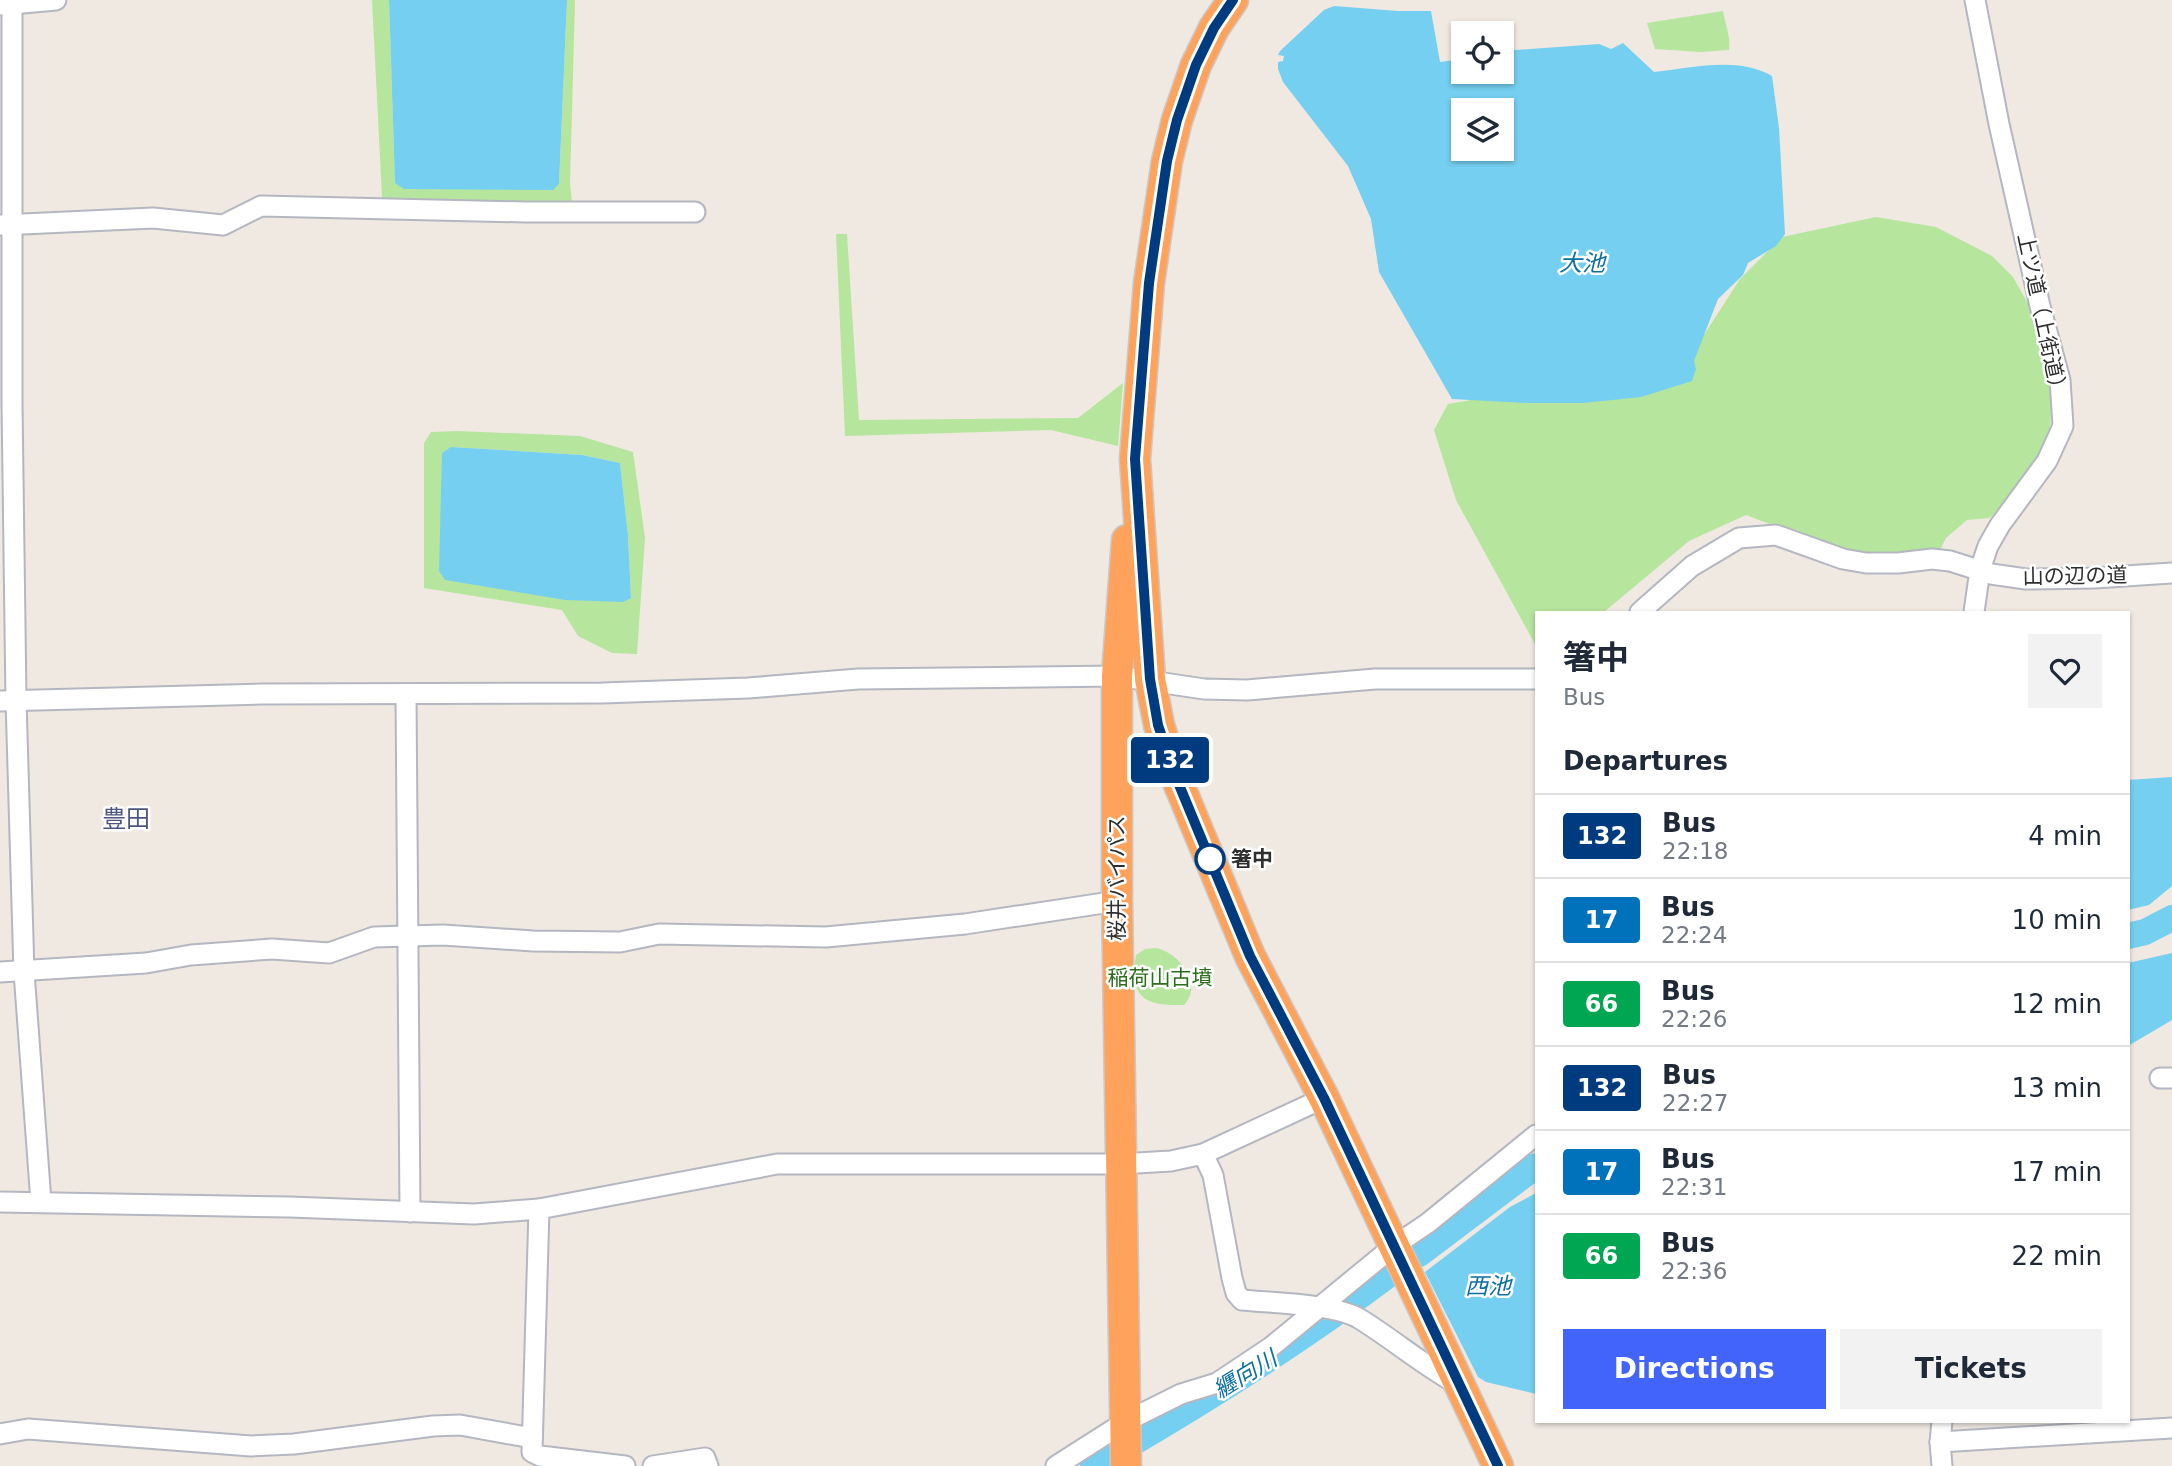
<!DOCTYPE html>
<html lang="en">
<head>
<meta charset="utf-8">
<style>
  :root { --surface:#fff; --page:#f2f2f3; --text:#1f2937; --muted:#747a83; --line:#e0e1e3; --accent:#4264fb }
  body { margin:0; font-family:"DejaVu Sans","Noto Sans JP",sans-serif; background:var(--page); color:var(--text); height:100vh; display:flex; flex-direction:column; font-size:26px; white-space:nowrap }
  * { box-sizing:border-box; margin:0 }
  p { font-size:23px; color:var(--muted) }
  .icon { flex:none; width:38px; height:38px; fill:none; stroke:currentColor; stroke-width:2; stroke-linecap:round; stroke-linejoin:round }
  .map { position:relative; flex:1; overflow:hidden }
  .side { position:absolute; left:1535px; top:611px; width:595px; height:812px; display:flex; flex-direction:column; background:var(--surface); border-radius:0px; box-shadow:0 2px 5px #0004 }
  .side>* { flex:none }
  .badge { padding:0 14px; border-radius:5px; font-size:24px; line-height:46px }
  .tools { position:absolute; left:1451px; top:21px; display:grid; gap:14px }
  .tools a { display:grid; place-items:center; width:63px; height:63px; border-radius:0px; background:var(--surface); box-shadow:0 2px 5px #0004; font-size:35px }
  .map>.badge { position:absolute; translate:-50% -50%; box-shadow:0 0 0 4px #fff }
  h2 { padding:0 28px; font-size:26px; line-height:63px }
  .round { display:grid; place-items:center; flex:none; width:74px; height:74px; border-radius:0px; background:var(--page) }
  .head { display:flex; align-items:center; justify-content:space-between; height:119px; padding:0 28px }
  h1 { font-size:33px; font-weight:700; line-height:52px }
  .action { display:flex; gap:14px; margin-top:auto; padding:14px 28px }
  .action a { flex:1; height:80px; border-radius:0px; background:var(--accent); color:#fff; font-size:28px; font-weight:700; line-height:80px; text-align:center }
  .action a+a { background:var(--page); color:var(--text) }
  ul { padding:0; list-style:none }
  li { display:flex; align-items:center; gap:21px; height:84px; padding:0 28px; border-top:2px solid var(--line) }
  li div { flex:1 }
  li b { display:block; font-size:26px }
  li em { font-style:normal }
  li .badge { min-width:77px; font-weight:700; text-align:center }
  .map>svg:first-child { display:block }
  .green { fill:#b6e59e; fill-rule:evenodd }
  .water { fill:#75cff0; fill-rule:evenodd }
  .lines { fill:none; stroke-linecap:round; stroke-linejoin:round }
  .river { stroke:#75cff0; stroke-width:26 }
  .minor-casing { stroke:#b4b7c1; stroke-width:23 }
  .highway-casing { stroke:#c9c9c9; stroke-width:33 }
  .minor { stroke:#fff; stroke-width:19 }
  .highway { stroke:#ffa35c; stroke-width:30 }
  .line-casing { stroke:#fff; stroke-width:16 }
  .line { stroke:#003b80; stroke-width:10 }
  .stop-dot { fill:#fff; stroke:#003b80; stroke-width:3.5 }
  .labels { text-anchor:middle; stroke-width:5; stroke-linejoin:round; paint-order:stroke }
  .street-label { font-size:21px; fill:#2e2e2e; stroke:#fff }
  .stop-label { font-size:21px; font-weight:bold; fill:#2e2e2e; stroke:#fff; text-anchor:start }
  .park-label { font-size:21px; fill:#2c6e1b; stroke:#fff }
  .water-label { font-size:23px; font-style:italic; fill:#0d6fa3; stroke:#fff }
  .quarter-label { font-size:24px; fill:#4d5680; stroke:#fff }
</style>
</head>
<body>
<div class="map">
<svg width="2172" height="1466" viewBox="0 0 2172 1466">
  <rect width="100%" height="100%" fill="#efe9e1"/>
  <g class="green">
    <polygon points="372,0 389,0 395,183 559,184 567,0 575,0 570,183 572,203 388,204 382,197"/>
    <path d="M1723 11C1725 24 1731 37 1729 50L1701 52 1655 49 1647 23Z"/>
    <polygon points="1876,217 1936,227 1992,256 2013,277 2038,321 2052,394 2050,429 2030,472 2004,507 1989,518 1967,520 1946,538 1940,550 1878,556 1833,548 1746,515 1689,541 1604,612 1536,612 1536,646 1456,500 1434,430 1448,404 1494,396 1671,386 1740,279 1782,237"/>
    <polygon points="836,234 847,234 859,420 1078,418 1123,383 1118,446 1051,430 845,436"/>
    <path d="M458 431 580 436 633 452 645 538 637 654 612 653 578 636 562 610 424 588V443L431 432ZM451 447 582 455 620 463 628 535 631 598Z"/>
    <path d="M1156 948C1179 953 1204 983 1184 1005 1144 1006 1129 998 1136 955L1145 949Z"/>
  </g>
  <g class="water">
    <polygon points="389,0 567,0 559,184 553,190 404,189 395,183"/>
    <path d="M1334 6 1398 11H1431L1440 62 1463 59V72H1502V51L1599 44 1611 49 1623 43 1654 72C1691 68 1738 56 1772 76L1779 128 1785 234 1776 246 1748 263 1743 275 1718 299 1694 361 1696 369 1692 381 1641 397 1583 403H1527L1452 399 1379 272 1371 219 1348 166 1283 82 1278 69V62L1283 61 1284 56 1278 55 1280 51 1324 10ZM1463 110H1502V149H1463Z"/>
    <polygon points="451,447 582,455 620,463 628,535 631,598 623,602 565,600 445,580 439,571 442,453"/>
    <polygon points="2172,777 2172,886 2149,905 2128,910 2128,780"/>
    <polygon points="2172,953 2172,1020 2128,1046 2128,963"/>
    <polygon points="1536,1193 1536,1394 1486,1382 1478,1377 1425,1272 1510,1207"/>
  </g>
  <g class="lines">
    <g class="river">
      <polyline points="2128,936 2145,932 2172,918"/>
      <polyline points="1419,1254 1536,1166"/>
      <path d="M1093 1466C1196 1407 1296 1345 1391 1273"/>
    </g>
    <defs>
      <g id="minor">
        <polyline points="12,0 12,403 16,700 24,972 41,1202"/>
        <polyline points="1,5 56,0"/>
        <polyline points="1,225 153,218 223,225 261,206 525,212 695,212"/>
        <polyline points="1640,612 1692,566 1739,538 1776,535 1843,559 1866,563 1898,563 1932,559 1950,561 1991,574 2026,579 2094,578 2172,573"/>
        <polyline points="1974,612 1980,570 1988,546 2000,525 2047,461 2063,426 2060,380 2040,306 1999,124 1975,0"/>
        <polyline points="406,694 410,1212"/>
        <polyline points="0,701 261,694 602,693 748,688 858,679 1117,676 1204,689 1247,690 1375,679 1536,679"/>
        <polyline points="0,972 146,963 191,955 272,949 329,953 374,937 443,935 533,941 620,942 659,934 826,937 965,924 1117,901"/>
        <polyline points="2160,1078 2172,1078"/>
        <path d="M1203 1154 1213 1175 1232 1278 1236 1293 1242 1300C1273 1303 1335 1304 1360 1319 1394 1340 1424 1366 1459 1385"/>
        <polyline points="0,1202 290,1207 474,1214 539,1209 777,1164 1120,1164 1171,1161 1203,1154 1324,1098"/>
        <polyline points="539,1209 532,1452 540,1456 625,1466"/>
        <polyline points="0,1434 28,1429 251,1446 294,1444 433,1426 460,1425 532,1438"/>
        <polyline points="1940,1442 2172,1428"/>
        <polyline points="653,1466 705,1458 708,1466"/>
        <polyline points="1056,1466 1125,1422 1181,1394 1217,1383 1271,1347 1394,1246 1428,1223 1536,1135"/>
        <polyline points="1942,1466 1940,1442 1942,1421"/>
      </g>
      <g id="highway">
        <polyline points="1233,0 1214,28 1196,65 1177,120 1167,161 1149,283 1135,459 1150,679 1159,725 1175,775 1250,956 1324,1098 1498,1466"/>
        <polyline points="1126,1466 1117,901 1117,676 1127,540"/>
      </g>
    </defs>
    <use href="#minor" class="minor-casing"/>
    <use href="#highway" class="highway-casing"/>
    <use href="#minor" class="minor"/>
    <use href="#highway" class="highway"/>
  </g>
  <g class="lines">
    <defs>
      <polyline id="line" points="1233,0 1214,28 1196,65 1177,120 1167,161 1149,283 1135,459 1150,679 1158,725 1175,775 1250,956 1324,1098 1498,1466"/>
    </defs>
    <use href="#line" class="line-casing"/>
    <use href="#line" class="line"/>
  </g>
  <circle class="stop-dot" cx="1210" cy="859" r="14"/>
  <g class="labels">
    <g class="street-label">
      <text transform="translate(2042 316) rotate(78)" y="7">上ツ道（上街道）</text>
      <text transform="translate(2075 576) rotate(-1)" y="7">山の辺の道</text>
      <text transform="translate(1117 878) rotate(-90)" y="7">桜井バイパス</text>
    </g>
    <g class="stop-label">
      <text x="1231" y="866">箸中</text>
    </g>
    <g class="park-label">
      <text x="1160" y="985">稲荷山古墳</text>
    </g>
    <g class="water-label">
      <text x="1582" y="271">大池</text>
      <text x="1488" y="1294">西池</text>
      <text transform="translate(1245 1374) rotate(-31)" y="8">纒向川</text>
    </g>
    <g class="quarter-label">
      <text x="126" y="827">豊田</text>
    </g>
  </g>
</svg>
<div class="tools">
<a><svg class="icon" aria-label="locate" viewBox="0 0 24 24"><circle cx="12" cy="12" r="6"/><path d="M12 2v4M12 18v4M2 12h4M18 12h4"/></svg></a>
<a><svg class="icon" aria-label="layers" viewBox="0 0 24 24"><path d="M12 4l9 5-9 5-9-5zM3 14l9 5 9-5"/></svg></a>
</div>
<b class="badge" style="left:1170px;top:760px;background:#003b80;color:#fff">132</b>
<section class="side">
<div class="head"><div><h1>箸中</h1><p>Bus</p></div><a class="round"><svg class="icon" aria-label="heart" viewBox="0 0 24 24"><path d="M12 20l-8-8c-3-5 5-10 8-4 3-6 11-1 8 4z"/></svg></a></div>
<h2>Departures</h2>
<ul>
<li><span class="badge" style="background:#003b80;color:#fff">132</span><div><b>Bus</b><p>22:18</p></div><em>4 min</em></li>
<li><span class="badge" style="background:#0072bc;color:#fff">17</span><div><b>Bus</b><p>22:24</p></div><em>10 min</em></li>
<li><span class="badge" style="background:#00a651;color:#fff">66</span><div><b>Bus</b><p>22:26</p></div><em>12 min</em></li>
<li><span class="badge" style="background:#003b80;color:#fff">132</span><div><b>Bus</b><p>22:27</p></div><em>13 min</em></li>
<li><span class="badge" style="background:#0072bc;color:#fff">17</span><div><b>Bus</b><p>22:31</p></div><em>17 min</em></li>
<li><span class="badge" style="background:#00a651;color:#fff">66</span><div><b>Bus</b><p>22:36</p></div><em>22 min</em></li>
</ul>
<div class="action"><a>Directions</a><a>Tickets</a></div>
</section>
</div>
</body>
</html>
